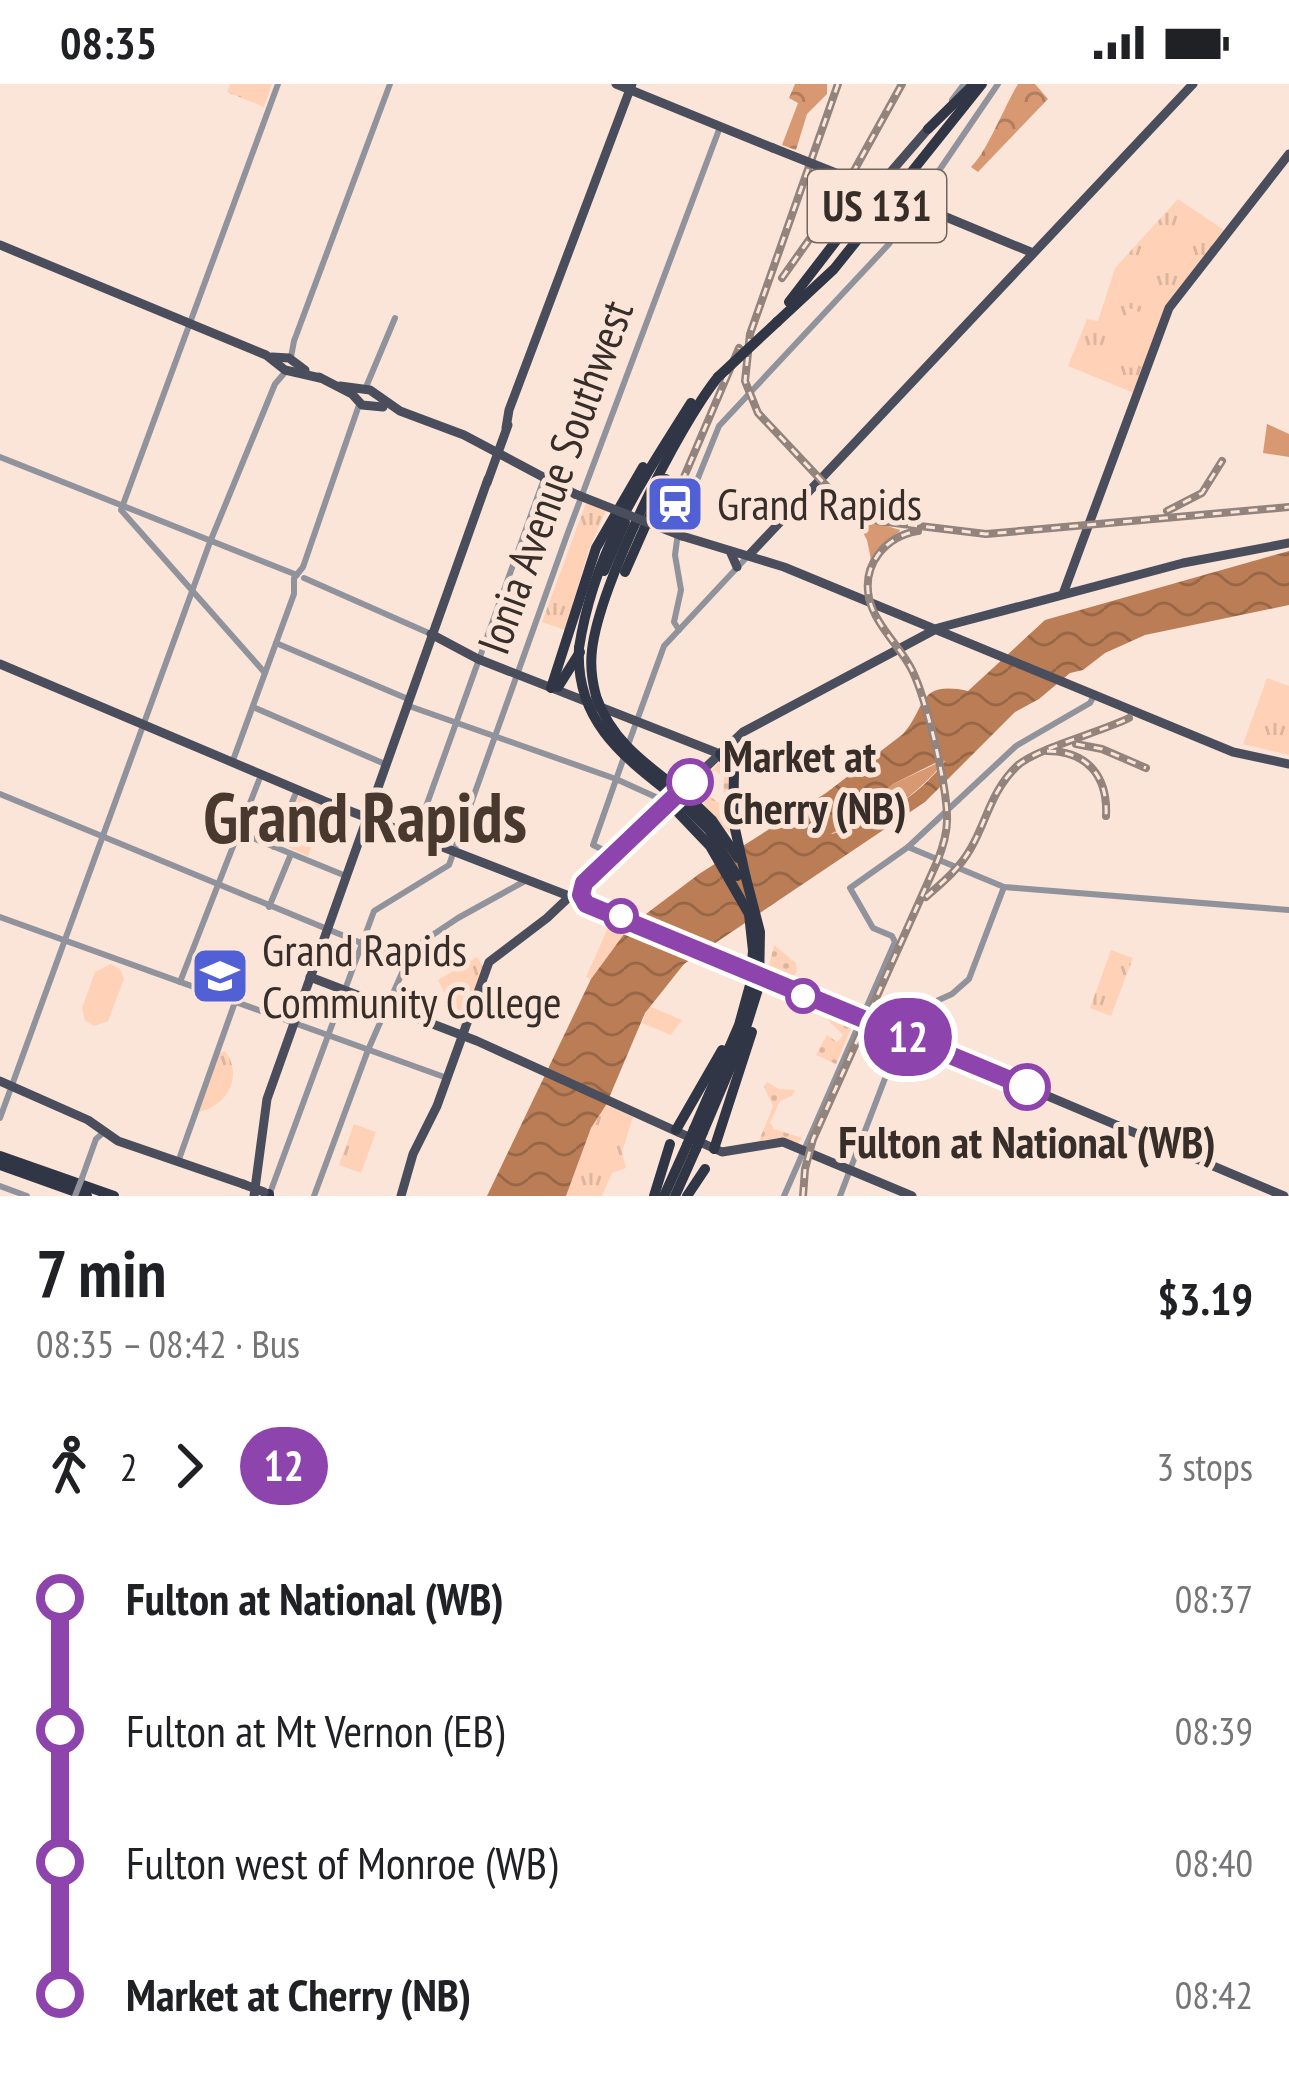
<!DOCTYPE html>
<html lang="en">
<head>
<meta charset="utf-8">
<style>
  :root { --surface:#fff; --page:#f2f2f2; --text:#202124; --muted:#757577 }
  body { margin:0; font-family:"PT Sans Narrow",sans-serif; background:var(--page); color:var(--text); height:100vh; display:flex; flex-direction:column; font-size:45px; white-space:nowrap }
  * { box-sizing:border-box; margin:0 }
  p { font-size:39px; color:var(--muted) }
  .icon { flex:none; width:66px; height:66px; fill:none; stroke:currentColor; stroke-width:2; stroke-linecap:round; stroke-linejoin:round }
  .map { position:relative; height:1112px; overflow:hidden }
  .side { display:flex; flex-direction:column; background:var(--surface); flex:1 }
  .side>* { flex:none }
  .badge { padding:0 24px; border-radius:39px; font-size:42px; line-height:78px }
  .map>.badge { position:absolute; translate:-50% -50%; box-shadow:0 0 0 6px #fff }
  .legs { display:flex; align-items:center; gap:18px; height:132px; padding:0 36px; font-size:39px }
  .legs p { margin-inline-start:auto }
  .summary { display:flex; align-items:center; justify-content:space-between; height:204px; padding:0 36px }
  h1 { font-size:66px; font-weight:700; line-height:90px }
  ul { padding:0 36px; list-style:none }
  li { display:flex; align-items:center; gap:42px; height:132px; font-size:45px }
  li i { display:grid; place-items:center; width:18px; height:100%; margin:0 15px; background:currentColor }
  li i::after { content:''; width:30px; height:30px; margin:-15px; border:9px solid; border-radius:50%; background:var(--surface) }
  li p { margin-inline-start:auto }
  li:first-child i { background:linear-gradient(#0000 50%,currentColor 0) }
  li:last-child i { background:linear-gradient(currentColor 50%,#0000 0) }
  .status { display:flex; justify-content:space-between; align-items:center; height:84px; padding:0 60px; background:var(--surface); direction:ltr }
  .status svg { height:33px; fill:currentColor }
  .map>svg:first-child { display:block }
  .grass { fill:url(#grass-dots) }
  .forest { fill:url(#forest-crowns) }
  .park { fill:url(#park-tufts) }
  .pitch { fill:#ffd2b7 }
  .water { fill:url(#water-waves); fill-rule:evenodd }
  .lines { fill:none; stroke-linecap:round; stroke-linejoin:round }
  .minor { stroke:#91939c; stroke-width:6 }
  .major { stroke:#4a4e5c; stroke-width:9 }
  .highway { stroke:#313646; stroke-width:10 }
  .rail-casing { stroke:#92837c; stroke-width:8 }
  .rail { stroke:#fbe5d9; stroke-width:3; stroke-dasharray:9; stroke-linecap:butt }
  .minor-bridge { stroke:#91939c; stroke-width:6 }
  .major-bridge { stroke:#4a4e5c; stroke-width:9 }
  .highway-bridge { stroke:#313646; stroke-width:10 }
  .line-1-casing { stroke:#fff; stroke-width:27 }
  .line-1 { stroke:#8e44ad; stroke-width:18 }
  .stop-1-dot { fill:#fff; stroke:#8e44ad; stroke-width:6 }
  .labels { text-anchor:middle; stroke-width:10; stroke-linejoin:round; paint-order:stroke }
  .shield { fill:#fbe5d9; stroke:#72655e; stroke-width:3 }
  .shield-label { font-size:42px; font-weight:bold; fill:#372e2a }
  .street-label { font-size:45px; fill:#372e2a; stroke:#fbe5d9 }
  .poi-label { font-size:45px; fill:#372e2a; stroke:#fbe5d9; text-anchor:start }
  .stop-label { font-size:45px; font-weight:bold; fill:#372e2a; stroke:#fbe5d9; text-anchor:start }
  .town-label { font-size:69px; font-weight:bold; fill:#49382e; stroke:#fbe5d9 }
</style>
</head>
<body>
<div class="status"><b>08:35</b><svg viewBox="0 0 49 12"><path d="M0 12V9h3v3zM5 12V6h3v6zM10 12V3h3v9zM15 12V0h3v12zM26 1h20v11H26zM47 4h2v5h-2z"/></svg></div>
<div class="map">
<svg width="1289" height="1112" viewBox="0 0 1289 1112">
  <defs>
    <pattern id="grass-dots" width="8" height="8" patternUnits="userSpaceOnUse" patternTransform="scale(3)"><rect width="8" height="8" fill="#ffd2b7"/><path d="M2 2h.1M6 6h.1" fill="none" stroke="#dbb59e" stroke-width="1.8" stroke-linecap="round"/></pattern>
    <pattern id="forest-crowns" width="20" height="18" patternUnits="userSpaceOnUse" patternTransform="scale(3)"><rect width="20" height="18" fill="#d89972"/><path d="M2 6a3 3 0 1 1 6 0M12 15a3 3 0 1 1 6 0" fill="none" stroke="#b07d5e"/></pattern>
    <pattern id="park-tufts" width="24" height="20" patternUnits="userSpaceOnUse" patternTransform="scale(3)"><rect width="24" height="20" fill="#ffd2b7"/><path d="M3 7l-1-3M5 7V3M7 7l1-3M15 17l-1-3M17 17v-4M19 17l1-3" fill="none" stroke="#dbb59e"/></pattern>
    <pattern id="water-waves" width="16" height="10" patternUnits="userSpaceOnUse" patternTransform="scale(3)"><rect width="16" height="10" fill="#ba7d56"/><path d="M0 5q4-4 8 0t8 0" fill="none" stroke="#986747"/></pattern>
  </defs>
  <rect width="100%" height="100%" fill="#fbe5d9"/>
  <g class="grass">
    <polygon points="720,678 729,684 731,751 691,706 703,697 707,701 702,707 719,719 723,715 724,693 714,686 707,695 705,693"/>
    <polygon points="774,861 796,879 797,888 791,894 781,893 769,882"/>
    <polygon points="832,930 853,940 836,980 816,971 827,951 837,958 843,951 827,935"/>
    <polygon points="767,998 779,1005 795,1006 792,1012 780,1017 770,1039 774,1045 802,1054 798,1060 777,1054 759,1057 773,1022 764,1003"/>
  </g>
  <g class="forest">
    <polygon points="795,0 827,0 827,10 807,30 796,66 782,61 798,19 789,14"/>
    <path d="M1018 0H1035L1048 15 978 88 971 83C987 68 1004 23 1018 0Z"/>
    <polygon points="1267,340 1289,350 1289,373 1263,369"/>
    <polygon points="854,432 900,446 899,448 885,458 871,476 867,456"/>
    <path d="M946 675C923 707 869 747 830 749L893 700Z"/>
  </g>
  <g class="park">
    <polygon points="230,0 272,0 264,23 227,8"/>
    <polygon points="1178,115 1227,148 1171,221 1136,310 1068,282 1087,235 1098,237 1115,184"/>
    <polygon points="586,419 606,427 589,465 565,546 542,538"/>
    <polygon points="1267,594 1289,602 1289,671 1243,660"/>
    <polygon points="297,712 326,723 308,772 279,759"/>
    <polygon points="612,835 630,842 591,895 586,893"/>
    <polygon points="1111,866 1133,874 1111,932 1090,924"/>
    <polygon points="477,873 483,883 461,942 438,896"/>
    <polygon points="649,922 682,936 671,951 642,939"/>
    <path d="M225 967C244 992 227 1022 199 1028L220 969Z"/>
    <polygon points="606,1021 633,1033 622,1068 626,1084 612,1089 602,1112 566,1112 591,1044"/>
    <polygon points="354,1040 376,1048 361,1089 339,1081"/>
  </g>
  <g class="pitch">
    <polygon points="1129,224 1151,232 1132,284 1110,276"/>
    <polygon points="110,880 120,885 124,895 108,937 94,942 85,936 82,924 95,888"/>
  </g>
  <path class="water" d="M1289 467V521L1145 551 1105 569 1083 586 1070 589 1039 615 1015 628 925 718 684 880 645 929 606 1021 591 1044 566 1112H487L591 895 630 842 699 790 826 709 903 650C927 624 916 596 968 607L1045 536ZM941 676 945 677C922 710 870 744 831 750L893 700Z"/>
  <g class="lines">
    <g class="minor">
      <polyline points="952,16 964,0"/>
      <polyline points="291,273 294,257 390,0"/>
      <polyline points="366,303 395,234"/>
      <polyline points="0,373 297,491"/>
      <polyline points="304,494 431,550"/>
      <polyline points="679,546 674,538 681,506 675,471 679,441 719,342 889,160 998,0"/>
      <polyline points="276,559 408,615"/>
      <polyline points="265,589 121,426 278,0"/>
      <polyline points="406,621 616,695 669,719"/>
      <polyline points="253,623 385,680"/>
      <polyline points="628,661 664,562 747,473"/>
      <polyline points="232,679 294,510 294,494 303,483 359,321"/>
      <polyline points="0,710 407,878"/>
      <polyline points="238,748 346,792"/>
      <polyline points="415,753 544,395"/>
      <polyline points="274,763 297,706"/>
      <polyline points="908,763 1004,803 1289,826"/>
      <polyline points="614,771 593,761 624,673"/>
      <polyline points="269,823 291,770"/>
      <polyline points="0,833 447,994"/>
      <polyline points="180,898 261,691"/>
      <polyline points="0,1034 210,458 275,300 287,286"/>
      <polyline points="178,1078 235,918"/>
      <polyline points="82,1094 96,1055 103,1049"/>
      <polyline points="0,1102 27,1112"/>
      <polyline points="270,1109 374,827 449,781 567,451 720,43"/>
      <polyline points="314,1112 368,966 413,864 458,834 525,797"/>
      <polyline points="784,1112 895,858 892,852 873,844 850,804 908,763 1016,662 1090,619 1095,610"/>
      <polyline points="840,1112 902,950 921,924 952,910 969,895 1004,803"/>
    </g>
    <g class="major">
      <polyline points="616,0 773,64"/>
      <polyline points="876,105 928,45"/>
      <polyline points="934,128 1033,169"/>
      <polyline points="902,140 924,145 942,131"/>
      <polyline points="0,161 266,271 285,286 320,294"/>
      <polyline points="272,273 289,274 305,286"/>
      <polyline points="319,293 352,310 362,321 383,323"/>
      <polyline points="340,302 370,306 400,327 464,351 575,410"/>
      <polyline points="506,344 509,326 632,0"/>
      <polyline points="487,399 508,341"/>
      <polyline points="682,452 784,483 1233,668 1289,680"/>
      <polyline points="730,467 737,483"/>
      <polyline points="750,470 1193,0"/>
      <polyline points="1063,510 1169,224 1289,70"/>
      <polyline points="431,550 478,575 720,670"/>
      <polyline points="0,580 324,717 631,836 826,922 862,934"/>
      <polyline points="310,893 477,957 722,1068 783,1058 912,1112"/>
      <polyline points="861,933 1284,1112"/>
      <polyline points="0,997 88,1036 118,1057 243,1100"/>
      <polyline points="254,1112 267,1015 488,395"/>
      <polyline points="401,1112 413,1070 437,1022 489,878 547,834 743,648 938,544 1183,479 1289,459"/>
    </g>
    <g class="highway">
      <polyline points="928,45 972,2"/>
      <polyline points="874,146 885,136 902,140 899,121 904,109"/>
      <polyline points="789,218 876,105"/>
      <polyline points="777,238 834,185 982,0"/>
      <polyline points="604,487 625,438"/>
      <polyline points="625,488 666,395"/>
      <path d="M579 564C594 467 640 400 691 319"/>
      <polyline points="558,603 580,568"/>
      <polyline points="551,604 596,464 643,383"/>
      <path d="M596 612C592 597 590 582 592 566 599 501 677 344 718 293"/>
      <polyline points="720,670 734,689 733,736 746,794"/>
      <polyline points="686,711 712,736 738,774"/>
      <polyline points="680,717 709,746 737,792"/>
      <polyline points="669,719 710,762 749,830"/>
      <polyline points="694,1045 739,941 750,901"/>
      <polyline points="676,1046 722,966"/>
      <polyline points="703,1048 742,956 759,902"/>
      <polyline points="714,1065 752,948"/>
      <polyline points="0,1072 114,1112"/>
      <polyline points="0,1081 87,1112"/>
      <polyline points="269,1112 269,1110"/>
      <polyline points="654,1112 670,1060"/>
      <polyline points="664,1112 687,1061"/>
      <polyline points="675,1112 696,1065"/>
      <polyline points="687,1112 705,1085"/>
    </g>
    <defs>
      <g id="rail">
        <polyline points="838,0 750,250 745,297 758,329 836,412 878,437 986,450 1289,423"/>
        <polyline points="782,194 840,112 902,0"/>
        <polyline points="675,414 739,264"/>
        <polyline points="1167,427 1202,409 1222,377"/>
        <polyline points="1076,660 1102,665 1146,684"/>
        <path d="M1047 667C1088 667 1108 693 1106 732"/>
        <path d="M926 813C943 798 960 784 971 764 987 736 991 707 1017 682 1035 665 1101 648 1129 634"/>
        <path d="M803 1112 805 1085 813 1055 937 778C943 763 948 748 947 732 946 698 927 617 912 586 900 562 875 541 869 514 862 480 886 452 918 447"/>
      </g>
    </defs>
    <use href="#rail" class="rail-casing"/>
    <use href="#rail" class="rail"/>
    <polyline class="minor-bridge" points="75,1112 82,1094"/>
    <g class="major-bridge">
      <polyline points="773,64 934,128"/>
      <polyline points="575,410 682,452"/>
      <polyline points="243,1100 264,1108"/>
    </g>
    <g class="highway-bridge">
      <polyline points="718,293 777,238"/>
      <path d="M579 564C575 640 627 675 680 717"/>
      <path d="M596 612C612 659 649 682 686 711"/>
      <polyline points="746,794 760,848 759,902"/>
      <polyline points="749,830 753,867 750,901"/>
      <polyline points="687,1061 694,1045"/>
      <polyline points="696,1065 703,1048"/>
    </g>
  </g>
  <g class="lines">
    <defs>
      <polyline id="line-1" points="690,698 584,799 581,811 586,820 1027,1003"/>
    </defs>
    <use href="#line-1" class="line-1-casing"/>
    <use href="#line-1" class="line-1"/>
  </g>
  <defs>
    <symbol id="station-square" viewBox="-11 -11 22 22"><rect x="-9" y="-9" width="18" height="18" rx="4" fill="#5260d6" stroke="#fbe5d9"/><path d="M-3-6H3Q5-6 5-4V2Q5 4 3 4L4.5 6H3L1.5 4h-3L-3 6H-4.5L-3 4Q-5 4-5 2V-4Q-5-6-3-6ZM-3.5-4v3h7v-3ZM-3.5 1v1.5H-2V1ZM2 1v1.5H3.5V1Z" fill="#fff"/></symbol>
    <symbol id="university-square" viewBox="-11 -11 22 22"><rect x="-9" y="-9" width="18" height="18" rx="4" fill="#5260d6" stroke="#fbe5d9"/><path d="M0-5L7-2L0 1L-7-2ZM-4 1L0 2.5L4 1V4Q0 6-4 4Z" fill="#fff"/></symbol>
  </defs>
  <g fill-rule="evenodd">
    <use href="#station-square" x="642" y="387" width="66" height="66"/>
    <use href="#university-square" x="187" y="859" width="66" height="66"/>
  </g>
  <g class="stop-1-dot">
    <circle cx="690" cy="698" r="21"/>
    <circle cx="621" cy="832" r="15"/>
    <circle cx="803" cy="912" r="15"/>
    <circle cx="1027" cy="1003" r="21"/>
  </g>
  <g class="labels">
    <rect class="shield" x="808" y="86" width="138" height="72" rx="9"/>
    <g class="shield-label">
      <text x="877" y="137">US 131</text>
    </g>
    <g class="street-label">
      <text transform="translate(555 393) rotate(-70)" y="16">Ionia Avenue Southwest</text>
    </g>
    <g class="poi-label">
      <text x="717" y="436">Grand Rapids</text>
      <text x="262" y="882">Grand Rapids<tspan x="262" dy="52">Community College</tspan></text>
    </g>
    <g class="stop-label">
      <text x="723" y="688">Market at<tspan x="723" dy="52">Cherry (NB)</tspan></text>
      <text x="1027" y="1074" text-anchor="middle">Fulton at National (WB)</text>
    </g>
    <g class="town-label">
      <text x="365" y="758">Grand Rapids</text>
    </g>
  </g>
</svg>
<b class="badge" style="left:908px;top:953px;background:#8e44ad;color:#fff">12</b>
</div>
<section class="side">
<div class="summary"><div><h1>7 min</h1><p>08:35 – 08:42 · Bus</p></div><b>$3.19</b></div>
<div class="legs"><svg class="icon" aria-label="walk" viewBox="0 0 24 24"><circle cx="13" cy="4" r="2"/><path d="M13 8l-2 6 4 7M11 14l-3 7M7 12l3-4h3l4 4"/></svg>2<svg class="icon" aria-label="forward" viewBox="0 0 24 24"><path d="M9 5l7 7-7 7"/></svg><b class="badge" style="background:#8e44ad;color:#fff">12</b><p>3 stops</p></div>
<ul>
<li><i style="color:#8e44ad"></i><b>Fulton at National (WB)</b><p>08:37</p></li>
<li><i style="color:#8e44ad"></i><span>Fulton at Mt Vernon (EB)</span><p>08:39</p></li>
<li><i style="color:#8e44ad"></i><span>Fulton west of Monroe (WB)</span><p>08:40</p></li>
<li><i style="color:#8e44ad"></i><b>Market at Cherry (NB)</b><p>08:42</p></li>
</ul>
</section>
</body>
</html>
